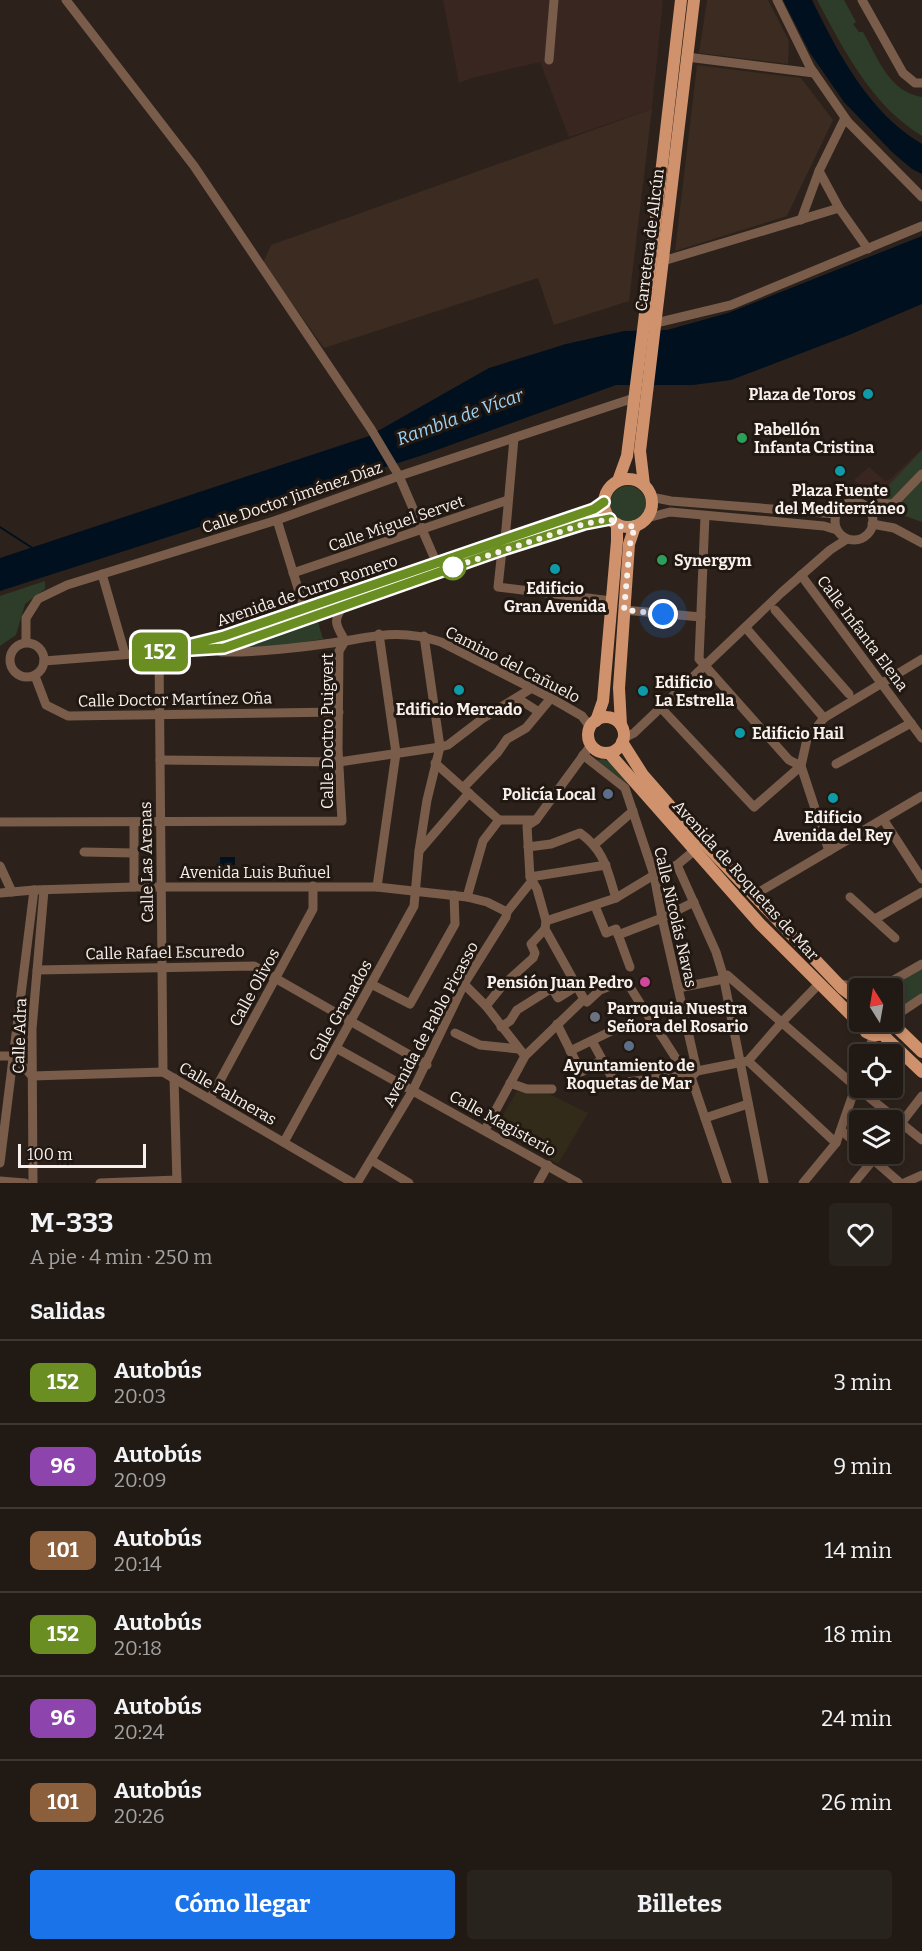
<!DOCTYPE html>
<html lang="es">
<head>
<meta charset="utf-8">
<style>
  :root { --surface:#211a14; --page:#29231d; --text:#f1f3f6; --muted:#a2a1a0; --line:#3e3834; --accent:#1a73e8 }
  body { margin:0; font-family:Bitter,serif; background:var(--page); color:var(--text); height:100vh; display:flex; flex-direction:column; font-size:22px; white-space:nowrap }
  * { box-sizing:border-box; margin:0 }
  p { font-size:20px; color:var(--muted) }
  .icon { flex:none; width:33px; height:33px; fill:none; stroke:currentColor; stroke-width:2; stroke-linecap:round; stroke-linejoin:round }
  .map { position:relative; height:1183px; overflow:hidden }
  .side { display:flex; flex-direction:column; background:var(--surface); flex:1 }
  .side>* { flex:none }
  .badge { padding:0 12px; border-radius:9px; font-size:21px; line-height:39px }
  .needle { width:39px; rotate:349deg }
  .buttons { position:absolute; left:849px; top:978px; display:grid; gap:12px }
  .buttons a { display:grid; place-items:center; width:54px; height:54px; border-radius:6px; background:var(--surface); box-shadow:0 3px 9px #0003,0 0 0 2px var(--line); font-size:30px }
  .scale { position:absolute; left:18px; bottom:15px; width:128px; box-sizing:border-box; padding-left:6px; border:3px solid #f7f0ec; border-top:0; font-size:16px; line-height:21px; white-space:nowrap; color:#f7f0ec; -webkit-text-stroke:4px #221812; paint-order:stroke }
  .you { position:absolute; width:30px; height:30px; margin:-15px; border:4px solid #fff; border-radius:50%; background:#1a73e8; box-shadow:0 0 0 9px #1a73e833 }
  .map>.badge { position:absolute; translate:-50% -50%; box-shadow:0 0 0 3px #fff }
  h2 { padding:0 30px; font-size:22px; line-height:54px }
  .round { display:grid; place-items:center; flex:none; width:63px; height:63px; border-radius:6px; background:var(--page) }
  .head { display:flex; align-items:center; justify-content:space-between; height:102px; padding:0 30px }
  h1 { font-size:28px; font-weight:700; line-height:45px }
  .primary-button { display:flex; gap:12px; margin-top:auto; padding:12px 30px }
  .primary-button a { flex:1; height:69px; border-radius:6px; background:var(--accent); color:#fff; font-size:24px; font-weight:700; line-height:69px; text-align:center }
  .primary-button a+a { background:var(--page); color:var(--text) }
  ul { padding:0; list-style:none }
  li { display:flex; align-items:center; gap:18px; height:84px; padding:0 30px; border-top:2px solid var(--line) }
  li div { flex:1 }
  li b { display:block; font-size:22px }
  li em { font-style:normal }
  li .badge { min-width:66px; font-weight:700; text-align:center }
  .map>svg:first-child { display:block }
  .commercial { fill:#392620 }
  .built { fill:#3b2b21 }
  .education { fill:#322b1a }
  .green { fill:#2e3c2a }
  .water { fill:#00101f }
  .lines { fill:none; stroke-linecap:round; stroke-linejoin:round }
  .stream { stroke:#00101f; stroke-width:2 }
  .minor { stroke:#795c4a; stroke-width:9 }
  .major { stroke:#cf926d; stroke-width:12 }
  .line-casing { stroke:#fff; stroke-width:14 }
  .line { stroke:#6b8e23; stroke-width:9 }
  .walk { stroke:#f7f0ec; stroke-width:6; stroke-dasharray:0 10.8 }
  .culture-dot { fill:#0f9aa8; stroke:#221812; stroke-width:2 }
  .leisure-dot { fill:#2e9e5b; stroke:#221812; stroke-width:2 }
  .stop-dot { fill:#fff; stroke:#6b8e23; stroke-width:3 }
  .service-dot { fill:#5c6f8a; stroke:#221812; stroke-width:2 }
  .hotel-dot { fill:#d1479c; stroke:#221812; stroke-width:2 }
  .worship-dot { fill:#6b7280; stroke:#221812; stroke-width:2 }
  .labels { text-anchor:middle; stroke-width:6; stroke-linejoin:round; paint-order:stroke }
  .street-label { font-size:16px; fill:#f7f0ec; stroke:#221812 }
  .poi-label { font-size:16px; font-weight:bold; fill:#f7f0ec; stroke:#221812; text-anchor:start }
  .water-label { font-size:18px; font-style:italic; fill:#9cd3f7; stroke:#221812 }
</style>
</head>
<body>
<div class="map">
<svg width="922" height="1183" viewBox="0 0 922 1183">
  <rect width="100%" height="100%" fill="#2c221b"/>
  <g class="commercial">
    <polygon points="443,0 663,0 652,109 569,137 540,62 472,78 459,83"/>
    <polygon points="922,449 922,507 877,503 854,480 869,467 885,481 889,480"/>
  </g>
  <g class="built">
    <polygon points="707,0 768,0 789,41 788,64 699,53"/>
    <polygon points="697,65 801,78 833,120 787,216 675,251"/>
    <polygon points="652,109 629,301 554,325 538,278 324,348 263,263 271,245"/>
  </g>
  <polygon class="education" points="517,1091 549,1094 588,1113 558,1164 495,1129"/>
  <g class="green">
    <path d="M817 0H844L856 22 853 24 859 32H863C878 58 889 92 922 97V136C872 106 844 50 817 0Z"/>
    <polygon points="922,450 922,522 871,504"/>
    <circle cx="628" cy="504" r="18"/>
    <polygon points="45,581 45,589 25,604 16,635 0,646 0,596"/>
    <polygon points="318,622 323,639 304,642 304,644 235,649 299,626 300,628"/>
    <polygon points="604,759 613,765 627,782 626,783 597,760"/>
    <polygon points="922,969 922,995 901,1008 893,1008 892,988 889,988"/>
  </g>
  <g class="water">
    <path d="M783 0H812C838 53 869 113 922 144V174L912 169 892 152 844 102 810 53Z"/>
    <polygon points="922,236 922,304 849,335 731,380 693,385 616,385 423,455 0,591 0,558 369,436 489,368 566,344 624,331 667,330 728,313"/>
    <polygon points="220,857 235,857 235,865 220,867"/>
  </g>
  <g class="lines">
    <polyline class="stream" points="0,527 34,549"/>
    <g class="minor">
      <polyline points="66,0 194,166 371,429 399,476 437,564"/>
      <polyline points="777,0 810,67 848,122 922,197"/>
      <polyline points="862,0 903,73 915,83 922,83"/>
      <polyline points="687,57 814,73"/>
      <polyline points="549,60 554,0"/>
      <polyline points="819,171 839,208"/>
      <polyline points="801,220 819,171 845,118"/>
      <polyline points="663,261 839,208 868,249"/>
      <polyline points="656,323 731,305 922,226"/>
      <polyline points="651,497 671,501 836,514"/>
      <circle cx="854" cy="521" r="19"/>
      <polyline points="869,510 877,503 893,504 922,474"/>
      <polyline points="647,518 670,512 824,526 837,530"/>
      <polyline points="277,520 304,608"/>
      <polyline points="872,524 894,528 922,543"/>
      <polyline points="505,540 514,438"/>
      <polyline points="502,550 498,587 612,601"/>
      <polyline points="293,573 508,500"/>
      <polyline points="102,574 125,654"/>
      <polyline points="801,575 922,738"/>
      <path d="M343 607C331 622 338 627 345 641"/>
      <polyline points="624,610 701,617"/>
      <polyline points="775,610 849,694"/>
      <polyline points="746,628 824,718"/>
      <polyline points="26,642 26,618 38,599 67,585 277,520 399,476 634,398"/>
      <circle cx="27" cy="660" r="17"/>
      <path d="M221 652C257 653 296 648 332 643 374 637 398 628 441 642L551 698 582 716 590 727"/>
      <polyline points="44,661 159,652 163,1072"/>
      <polyline points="35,676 46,705 68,716 339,712"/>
      <polyline points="517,698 539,712"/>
      <polyline points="661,708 754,807 801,766 789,760 699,659 705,516"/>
      <polyline points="624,738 634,733 781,593 830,550 847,539"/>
      <polyline points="583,755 625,788 654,875 662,918 697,1071"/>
      <polyline points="160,760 339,762 440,747 448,745 482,719 532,688"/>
      <polyline points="435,763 499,820 536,820"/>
      <polyline points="836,764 911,723"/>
      <polyline points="464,787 498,752 507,739 526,728 551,698"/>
      <polyline points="883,819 922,879"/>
      <polyline points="0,822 342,821 338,749 339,651 345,641"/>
      <polyline points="595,844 633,811"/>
      <path d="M528 847 551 844 580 833C605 851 607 870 616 898"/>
      <polyline points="419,851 469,793"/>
      <polyline points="829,851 801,766 807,739 824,718 922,659"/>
      <polyline points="84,852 134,853"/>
      <polyline points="677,865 716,952 723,975 764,1183"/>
      <polyline points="0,866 12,892"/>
      <polyline points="530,877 606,865"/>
      <polyline points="134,887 134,822"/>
      <polyline points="377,887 396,753 379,634"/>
      <polyline points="0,893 34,890 134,887 377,887 467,897 487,902 507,912"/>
      <polyline points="754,895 922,796"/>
      <polyline points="467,897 483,841 499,820"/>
      <polyline points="850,897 895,938"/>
      <polyline points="595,906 606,933 616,929 630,967"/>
      <polyline points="875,919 922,892"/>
      <polyline points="546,921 616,898 654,875 677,865 695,850"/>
      <polyline points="618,935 662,918 694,902"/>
      <polyline points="37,970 254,966 427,1065"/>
      <polyline points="723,975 727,975 855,1086 922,1140"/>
      <polyline points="371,984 410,1004 455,924 454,895"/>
      <polyline points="464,984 486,1006 525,1056"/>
      <polyline points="839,984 865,988 887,984"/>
      <polyline points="678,988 724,979"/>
      <polyline points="884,988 887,984 922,964"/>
      <polyline points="584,999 545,929 546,921 537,889 530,877 527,826 536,820 591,745"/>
      <path d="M584 999 587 1002 600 990 618 983 630 987C648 1017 668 1044 686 1075L691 1077 727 1183"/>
      <polyline points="486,1006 503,985 533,958 535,953 531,944 545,929"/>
      <polyline points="892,1018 922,998"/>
      <polyline points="557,1024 581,1072 602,1060"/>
      <polyline points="501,1027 510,1021 517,1010 552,988 558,998 577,986"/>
      <polyline points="455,1033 480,1045 519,1049"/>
      <polyline points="592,1041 615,1083"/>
      <polyline points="336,1048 578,1183"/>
      <polyline points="570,1051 626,1024"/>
      <polyline points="867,1054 874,1035"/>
      <polyline points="0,1056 14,1056 32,1076 163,1072 353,1183"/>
      <polyline points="748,1061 836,1143"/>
      <polyline points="693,1075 697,1071 748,1061 782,1022 819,984"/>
      <polyline points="174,1078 177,1183"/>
      <polyline points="510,1083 527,1089 552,1089"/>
      <polyline points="609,1084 686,1075"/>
      <polyline points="210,1099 313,909 313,886"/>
      <polyline points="705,1118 748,1104"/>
      <polyline points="485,1130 525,1056 584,999"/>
      <polyline points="841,1130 860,1147"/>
      <polyline points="892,1135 922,1096"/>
      <polyline points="284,1142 414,906 419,851 427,800 440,747 424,636"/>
      <polyline points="867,1154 900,1183"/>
      <polyline points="371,1160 409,1183"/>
      <polyline points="0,1163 34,890"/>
      <polyline points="0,1181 25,1183"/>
      <polyline points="33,1183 32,1029 44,890"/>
      <polyline points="100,1183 177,1180"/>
      <polyline points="357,1183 413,1090 464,984 506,917 507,912 531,882"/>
      <polyline points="538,1183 548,1165"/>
      <polyline points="803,1183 836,1143 860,1074"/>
      <polyline points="854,1183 878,1154"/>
      <polyline points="904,1183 922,1175"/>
    </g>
    <g class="major">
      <circle cx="628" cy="503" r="24"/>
      <polyline points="618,481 627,456 644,322 681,0"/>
      <polyline points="644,485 640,451 694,0"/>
      <polyline points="189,645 224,636 594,509 604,502"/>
      <polyline points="159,652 224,648 502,550 584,524 610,519"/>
      <circle cx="606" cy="735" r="18"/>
      <polyline points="596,721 603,701 617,541 617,524"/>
      <polyline points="621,725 619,688 629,544 635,526"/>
      <polyline points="622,742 643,775 685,823 843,989 860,1002"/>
      <polyline points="609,753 760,924 862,1026"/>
      <path d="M861 1022 866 1032C878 1039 887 1034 891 1022"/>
      <polyline points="891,1022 922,1052"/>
      <polyline points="882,1034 922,1072"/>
    </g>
  </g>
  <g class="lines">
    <defs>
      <polyline id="line" points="604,502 594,509 224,636 159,652 224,648 502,550 584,524 610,519"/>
    </defs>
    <use href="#line" class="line-casing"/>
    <use href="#line" class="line"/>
    <polyline class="walk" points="453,567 450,568 584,524 610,519 622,527 635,526 630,544 624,610 663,614"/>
  </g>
  <g class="culture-dot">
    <circle cx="868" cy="394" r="6"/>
    <circle cx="840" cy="471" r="6"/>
    <circle cx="555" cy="569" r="6"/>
    <circle cx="459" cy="690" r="6"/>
    <circle cx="643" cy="691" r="6"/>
    <circle cx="740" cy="733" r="6"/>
    <circle cx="833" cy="798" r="6"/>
  </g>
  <g class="leisure-dot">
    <circle cx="742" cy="438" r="6"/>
    <circle cx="662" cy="560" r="6"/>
  </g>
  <circle class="stop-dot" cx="453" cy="567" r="12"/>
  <g class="service-dot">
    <circle cx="608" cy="794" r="6"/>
    <circle cx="629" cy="1046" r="6"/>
  </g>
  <circle class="hotel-dot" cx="645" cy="982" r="6"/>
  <circle class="worship-dot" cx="595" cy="1017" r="6"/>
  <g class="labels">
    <g class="street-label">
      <text transform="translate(649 240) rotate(-83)" y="6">Carretera de Alicún</text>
      <text transform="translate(292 497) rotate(-19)" y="6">Calle Doctor Jiménez Díaz</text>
      <text transform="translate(396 523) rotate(-19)" y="6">Calle Miguel Servet</text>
      <text transform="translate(307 590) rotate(-19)" y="6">Avenida de Curro Romero</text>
      <text transform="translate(863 633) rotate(53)" y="6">Calle Infanta Elena</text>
      <text transform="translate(513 664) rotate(27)" y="6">Camino del Cañuelo</text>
      <text transform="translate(175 699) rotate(-1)" y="6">Calle Doctor Martínez Oña</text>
      <text transform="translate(327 731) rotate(-90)" y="6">Calle Doctro Puigvert</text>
      <text transform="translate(146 862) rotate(-91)" y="6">Calle Las Arenas</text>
      <text x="255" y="878">Avenida Luis Buñuel</text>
      <text transform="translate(746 880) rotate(48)" y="6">Avenida de Roquetas de Mar</text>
      <text transform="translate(676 917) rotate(77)" y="6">Calle Nicolás Navas</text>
      <text transform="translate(165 952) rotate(-1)" y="6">Calle Rafael Escuredo</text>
      <text transform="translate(254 987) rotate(-61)" y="6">Calle Olivos</text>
      <text transform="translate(340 1010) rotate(-61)" y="6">Calle Granados</text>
      <text transform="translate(430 1024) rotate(-62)" y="6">Avenida de Pablo Picasso</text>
      <text transform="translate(19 1036) rotate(-88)" y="6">Calle Adra</text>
      <text transform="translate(228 1093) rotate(30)" y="6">Calle Palmeras</text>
      <text transform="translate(503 1123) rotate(29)" y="6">Calle Magisterio</text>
    </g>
    <g class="poi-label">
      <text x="856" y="400" text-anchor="end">Plaza de Toros</text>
      <text x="754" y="435">Pabellón<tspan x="754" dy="18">Infanta Cristina</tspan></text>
      <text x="840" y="496" text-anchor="middle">Plaza Fuente<tspan x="840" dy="18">del Mediterráneo</tspan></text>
      <text x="674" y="566">Synergym</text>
      <text x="555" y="594" text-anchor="middle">Edificio<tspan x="555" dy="18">Gran Avenida</tspan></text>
      <text x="655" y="688">Edificio<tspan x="655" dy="18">La Estrella</tspan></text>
      <text x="459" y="715" text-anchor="middle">Edificio Mercado</text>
      <text x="752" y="739">Edificio Hail</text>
      <text x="596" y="800" text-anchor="end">Policía Local</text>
      <text x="833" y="823" text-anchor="middle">Edificio<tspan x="833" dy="18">Avenida del Rey</tspan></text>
      <text x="633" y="988" text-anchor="end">Pensión Juan Pedro</text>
      <text x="607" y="1014">Parroquia Nuestra<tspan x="607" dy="18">Señora del Rosario</tspan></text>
      <text x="629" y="1071" text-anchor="middle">Ayuntamiento de<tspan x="629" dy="18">Roquetas de Mar</tspan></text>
    </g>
    <g class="water-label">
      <text transform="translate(460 417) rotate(-20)" y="6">Rambla de Vícar</text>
    </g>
  </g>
</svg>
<div class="buttons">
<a><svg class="needle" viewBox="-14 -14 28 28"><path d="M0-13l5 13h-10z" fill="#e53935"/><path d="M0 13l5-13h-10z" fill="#a2a1a0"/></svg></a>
<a><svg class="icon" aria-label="locate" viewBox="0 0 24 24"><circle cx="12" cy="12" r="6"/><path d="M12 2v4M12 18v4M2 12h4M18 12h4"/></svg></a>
<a><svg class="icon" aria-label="layers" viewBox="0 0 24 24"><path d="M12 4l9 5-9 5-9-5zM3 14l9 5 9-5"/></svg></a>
</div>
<div class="scale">100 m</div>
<div class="you" style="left:663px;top:614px"></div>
<b class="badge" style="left:160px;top:652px;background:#6b8e23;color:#fff">152</b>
</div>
<section class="side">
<div class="head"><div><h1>M-333</h1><p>A pie · 4 min · 250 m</p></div><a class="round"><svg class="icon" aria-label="heart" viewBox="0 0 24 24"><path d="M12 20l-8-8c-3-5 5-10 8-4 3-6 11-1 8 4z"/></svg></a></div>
<h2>Salidas</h2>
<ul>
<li><span class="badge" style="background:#6b8e23;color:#fff">152</span><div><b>Autobús</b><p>20:03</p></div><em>3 min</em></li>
<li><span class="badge" style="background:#8e44ad;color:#fff">96</span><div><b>Autobús</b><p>20:09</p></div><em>9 min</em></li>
<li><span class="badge" style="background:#8b5e3c;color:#fff">101</span><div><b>Autobús</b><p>20:14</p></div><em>14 min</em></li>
<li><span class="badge" style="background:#6b8e23;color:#fff">152</span><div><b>Autobús</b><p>20:18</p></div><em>18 min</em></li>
<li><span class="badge" style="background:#8e44ad;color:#fff">96</span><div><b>Autobús</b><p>20:24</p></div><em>24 min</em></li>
<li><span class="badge" style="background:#8b5e3c;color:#fff">101</span><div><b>Autobús</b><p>20:26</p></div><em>26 min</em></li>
</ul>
<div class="primary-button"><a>Cómo llegar</a><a>Billetes</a></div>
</section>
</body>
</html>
